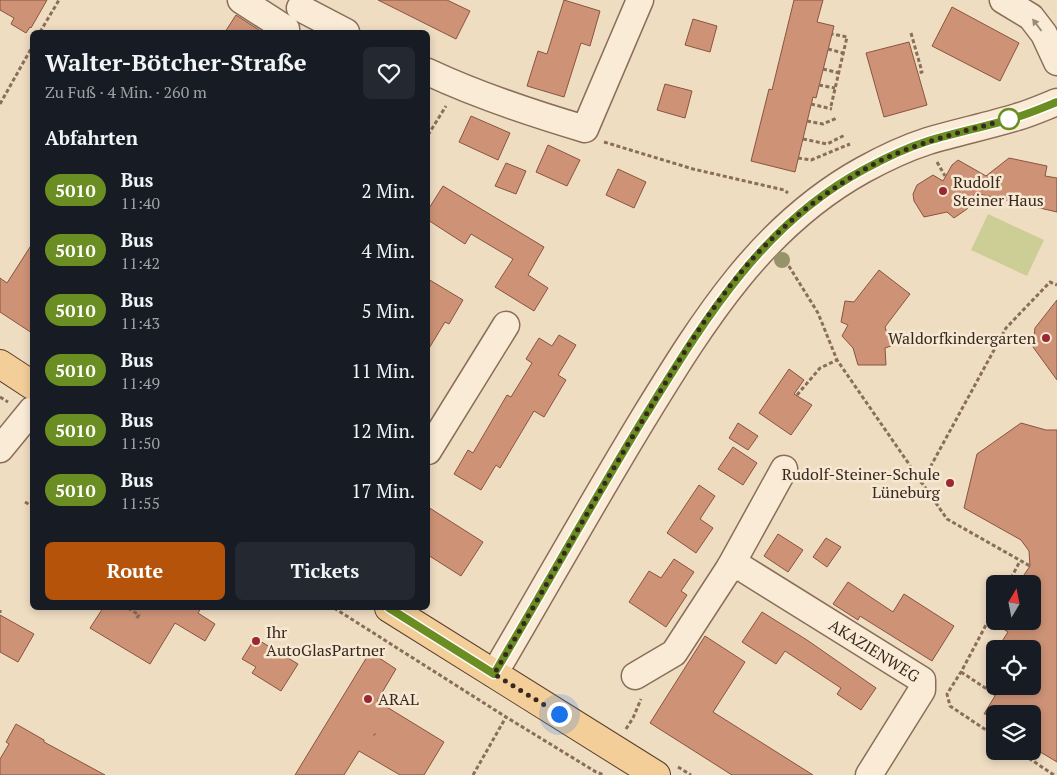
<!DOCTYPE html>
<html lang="de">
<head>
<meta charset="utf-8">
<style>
  :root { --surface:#171b24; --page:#242831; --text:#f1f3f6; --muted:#9ea1a6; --accent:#b45309 }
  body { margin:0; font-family:"PT Serif",serif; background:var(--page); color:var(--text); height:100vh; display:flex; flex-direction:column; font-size:19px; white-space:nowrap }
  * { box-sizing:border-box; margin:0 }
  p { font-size:16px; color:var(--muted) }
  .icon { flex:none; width:28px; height:28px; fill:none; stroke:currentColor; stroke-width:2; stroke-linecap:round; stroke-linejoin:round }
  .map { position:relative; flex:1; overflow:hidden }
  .details { position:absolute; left:30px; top:30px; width:400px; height:580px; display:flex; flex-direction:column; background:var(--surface); border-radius:8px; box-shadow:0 2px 8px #0003 }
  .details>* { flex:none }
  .badge { padding:0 10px; border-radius:16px; font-size:18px; line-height:32px }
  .needle { width:32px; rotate:10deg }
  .tools { position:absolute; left:986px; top:575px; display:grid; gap:10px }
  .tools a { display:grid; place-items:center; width:55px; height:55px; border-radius:8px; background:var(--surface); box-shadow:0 2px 8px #0003; font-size:25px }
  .you { position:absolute; width:25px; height:25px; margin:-12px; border:4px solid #fff; border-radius:50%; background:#1a73e8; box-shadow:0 0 0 8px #1a73e833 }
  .map>.badge { position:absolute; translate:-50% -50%; box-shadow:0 0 0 2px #fff }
  h2 { padding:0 15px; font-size:19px; line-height:45px }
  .round { display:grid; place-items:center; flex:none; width:52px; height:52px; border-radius:8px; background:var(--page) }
  .head { display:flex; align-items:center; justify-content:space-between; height:85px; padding:0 15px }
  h1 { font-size:24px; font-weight:800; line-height:38px }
  .button { display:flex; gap:10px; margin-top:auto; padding:10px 15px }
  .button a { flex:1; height:58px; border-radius:8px; background:var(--accent); color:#fff; font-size:20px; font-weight:800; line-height:58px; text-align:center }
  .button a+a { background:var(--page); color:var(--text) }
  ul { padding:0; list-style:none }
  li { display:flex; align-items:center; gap:15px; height:60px; padding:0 15px }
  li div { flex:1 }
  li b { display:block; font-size:19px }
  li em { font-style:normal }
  li .badge { min-width:55px; font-weight:700; text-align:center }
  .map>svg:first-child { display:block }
  .grass { fill:#ccce96 }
  .building { fill:#ce9377; stroke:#89543e }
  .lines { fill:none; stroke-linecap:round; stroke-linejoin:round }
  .minor-casing { stroke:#8a6e59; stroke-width:29 }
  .major-casing { stroke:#573d2d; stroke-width:30 }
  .path { stroke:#8a6e59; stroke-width:3; stroke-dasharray:4 2.5; stroke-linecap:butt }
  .minor { stroke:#faebd6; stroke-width:26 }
  .major { stroke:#f3ce99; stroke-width:28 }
  .tree { fill:#96936b }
  .oneway { fill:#9a8a7a }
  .line-casing { stroke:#fff; stroke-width:11 }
  .line { stroke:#6b8e23; stroke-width:8 }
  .walk { stroke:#39281d; stroke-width:5; stroke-dasharray:0 9 }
  .stop-dot { fill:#fff; stroke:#6b8e23; stroke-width:2.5 }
  .poi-dot { fill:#9a2733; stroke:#f6e8d2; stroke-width:2 }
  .labels { text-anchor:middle; stroke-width:5; stroke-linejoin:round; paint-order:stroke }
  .poi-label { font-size:16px; fill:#39281d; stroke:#f6e8d2; text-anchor:start }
  .street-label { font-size:16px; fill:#39281d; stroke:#f6e8d2 }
</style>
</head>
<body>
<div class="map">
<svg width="1057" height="775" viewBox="0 0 1057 775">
  <rect width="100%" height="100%" fill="#efddc2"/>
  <polygon class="grass" points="988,214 1044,240 1027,276 971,250"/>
  <g class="building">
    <polygon points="0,0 47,0 31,28 30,27 26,33 11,24 14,18 0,10"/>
    <polygon points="378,0 447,0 470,11 456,39"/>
    <polygon points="564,0 600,11 590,46 581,43 564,97 527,86 538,51 547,54"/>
    <polygon points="794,0 823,0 817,22 834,26 816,98 813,97 795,172 751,161 769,89 772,90"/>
    <polygon points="952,7 1019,43 1000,81 932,46"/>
    <polygon points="236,15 259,30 258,32 225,32"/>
    <polygon points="693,19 717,26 710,52 685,45"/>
    <polygon points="909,42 927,105 884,117 866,53"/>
    <polygon points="665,84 692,91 685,118 657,110"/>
    <polygon points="471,116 510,133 498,160 459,142"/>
    <polygon points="548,145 580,160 567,186 536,172"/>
    <polygon points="1009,158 1047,166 1045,176 1057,178 1057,212 975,193 967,209 954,218 947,212 924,217 914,201 913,194 917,185 933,175 943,181 952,165 958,160 986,176"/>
    <polygon points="506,163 526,171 516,194 495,186"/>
    <polygon points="618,169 646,182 634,208 606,195"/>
    <polygon points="443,186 544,247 528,275 548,288 534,311 495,287 513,259 471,234 465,244 428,220 428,210"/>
    <polygon points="32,244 32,333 0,312 0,278 7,283"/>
    <polygon points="879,270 910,294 885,327 891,346 885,348 886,365 858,365 853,348 842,336 848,325 841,322 845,301 854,302"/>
    <polygon points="428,279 463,300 449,324 445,322 428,350"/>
    <polygon points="1057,300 1057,380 1033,347 1035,328"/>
    <polygon points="559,335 576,345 558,375 566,380 544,417 534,411 500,468 496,465 481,490 454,474 468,450 473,453 507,395 511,397 532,363 526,359 539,338 552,346"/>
    <polygon points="789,369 804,380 794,394 812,405 791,435 759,413"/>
    <polygon points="738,423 758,436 748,450 729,438"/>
    <polygon points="1021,423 1046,430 1057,430 1057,762 1032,747 1032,714 984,714 1001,686 1032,686 1032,649 997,649 1008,632 991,621 1032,621 1032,584 1018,584 1030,566 1029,551 1021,540 964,508 977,454"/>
    <polygon points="733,447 757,463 743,485 718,469"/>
    <polygon points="699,485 715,496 700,519 713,528 696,553 667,533"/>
    <polygon points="428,507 483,542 461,576 428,555"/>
    <polygon points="778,534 803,550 788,572 764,556"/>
    <polygon points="826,538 841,547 827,567 813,557"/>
    <polygon points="674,559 694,572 681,591 687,595 666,627 629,602 649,571 661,578"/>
    <polygon points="848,582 893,612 904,594 954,626 932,661 860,616 858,620 833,604"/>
    <polygon points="103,608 201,608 198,613 215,624 205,641 175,623 150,664 90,628"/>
    <polygon points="762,612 807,640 876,688 861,710 837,694 841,688 785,651 776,664 742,642"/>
    <polygon points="0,615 34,634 18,662 0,652"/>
    <polygon points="705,636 745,662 713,712 813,775 732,775 650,723"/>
    <polygon points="255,638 298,664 281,691 252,673 256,667 242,659"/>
    <polygon points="370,652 396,669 377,701 444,742 424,775 400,775 359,751 344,775 295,775"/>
    <polygon points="16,724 44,740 44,742 105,775 0,775 0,759 9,744 6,742"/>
  </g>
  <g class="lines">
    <defs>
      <g id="minor">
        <polyline points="241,0 286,29"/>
        <polyline points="1003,0 1031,17 1044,34 1057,62"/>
        <polyline points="300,8 346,32"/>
        <path d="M428 72C479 96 531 113 585 129L640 0"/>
        <polyline points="0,449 32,410"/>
        <polyline points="428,451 506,325"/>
        <path id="s1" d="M730 567 742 568 922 680V690L869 775"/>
        <path d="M494 674C544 589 592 503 643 419 702 323 760 227 863 170 883 159 906 148 928 141 958 132 988 126 1017 117 1031 113 1044 107 1057 102"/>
        <polyline points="635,676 674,653 730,567 784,469"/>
      </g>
      <g id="major">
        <polyline points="0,364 32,385"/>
        <polyline points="389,608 656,775"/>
      </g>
    </defs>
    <use href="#minor" class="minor-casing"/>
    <use href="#major" class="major-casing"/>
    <g class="path">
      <polyline points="40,32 59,0"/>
      <polyline points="911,33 922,72 918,73"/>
      <polyline points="828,49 843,53"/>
      <polyline points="823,69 839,73"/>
      <polyline points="819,85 835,88"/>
      <polyline points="0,104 32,47"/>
      <polyline points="811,104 832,109"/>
      <polyline points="831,106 847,37 832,34"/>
      <polyline points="807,121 823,124 837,118"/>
      <polyline points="428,135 446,106"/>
      <polyline points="803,139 827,144 845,135"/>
      <polyline points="604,142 693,169 784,190 788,193"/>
      <polyline points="798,158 811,160 850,144"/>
      <polyline points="937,162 945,176"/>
      <polyline points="787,260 787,263 818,313 837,360 947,519 1030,566"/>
      <polyline points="797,395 820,368 837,360"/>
      <polyline points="0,397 8,402"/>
      <polyline points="921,484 1006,328 1050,282 1057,285"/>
      <polyline points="25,502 32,506"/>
      <polyline points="1008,584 1020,561"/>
      <polyline points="128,608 139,615 136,619"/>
      <polyline points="334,608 506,717 596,772 604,775"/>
      <polyline points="995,608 961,672 947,694 950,706 995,736"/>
      <polyline points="0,610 0,613"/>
      <polyline points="961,672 996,695"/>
      <polyline points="626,729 633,718 641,699"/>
      <polyline points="374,734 375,735"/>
      <polyline points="1018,751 1054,775"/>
      <polyline points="678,767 691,775"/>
      <polyline points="473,775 506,717"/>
    </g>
    <use href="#minor" class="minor"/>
    <use href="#major" class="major"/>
  </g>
  <circle class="tree" cx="782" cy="260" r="8"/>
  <defs><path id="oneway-solid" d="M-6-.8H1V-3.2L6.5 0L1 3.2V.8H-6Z" transform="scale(1.25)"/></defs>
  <use class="oneway" href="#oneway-solid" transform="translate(1037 25) rotate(-127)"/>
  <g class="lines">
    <defs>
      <path id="line" d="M389 608 494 674C545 588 593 501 645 416 704 321 761 225 863 170 883 159 906 148 928 141 958 132 988 126 1017 117 1031 113 1044 107 1057 102"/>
    </defs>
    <use href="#line" class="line-casing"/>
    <use href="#line" class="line"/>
    <path class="walk" d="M559 714 494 674C545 589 592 502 644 418 684 353 722 285 778 233 803 209 831 189 860 172 906 144 959 133 1009 119"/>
  </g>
  <circle class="stop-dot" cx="1009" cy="119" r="10"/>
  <g class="poi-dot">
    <circle cx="943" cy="191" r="5"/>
    <circle cx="1046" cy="338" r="5"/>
    <circle cx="950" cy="483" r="5"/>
    <circle cx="256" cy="641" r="5"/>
    <circle cx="368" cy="699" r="5"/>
  </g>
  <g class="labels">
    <g class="poi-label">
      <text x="953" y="188">Rudolf<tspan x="953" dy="18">Steiner Haus</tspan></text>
      <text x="1036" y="344" text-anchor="end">Waldorfkindergarten</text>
      <text x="940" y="480" text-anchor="end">Rudolf-Steiner-Schule<tspan x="940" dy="18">Lüneburg</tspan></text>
      <text x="266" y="638">Ihr<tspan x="266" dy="18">AutoGlasPartner</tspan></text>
      <text x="378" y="705">ARAL</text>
    </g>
    <g class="street-label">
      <text dy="6" stroke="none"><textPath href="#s1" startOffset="168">AKAZIENWEG</textPath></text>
    </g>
  </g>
</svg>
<div class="tools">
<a><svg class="needle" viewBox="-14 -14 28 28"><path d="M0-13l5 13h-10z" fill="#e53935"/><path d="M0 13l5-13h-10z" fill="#9ea1a6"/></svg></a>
<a><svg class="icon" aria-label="locate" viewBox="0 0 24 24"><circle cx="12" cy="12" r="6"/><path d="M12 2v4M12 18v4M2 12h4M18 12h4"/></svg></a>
<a><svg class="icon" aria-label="layers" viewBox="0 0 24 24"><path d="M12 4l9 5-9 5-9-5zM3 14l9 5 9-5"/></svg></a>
</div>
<div class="you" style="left:559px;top:714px"></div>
<section class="details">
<div class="head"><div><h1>Walter-Bötcher-Straße</h1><p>Zu Fuß · 4 Min. · 260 m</p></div><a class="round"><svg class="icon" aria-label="heart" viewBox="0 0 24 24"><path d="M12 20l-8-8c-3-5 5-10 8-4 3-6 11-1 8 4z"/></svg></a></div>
<h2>Abfahrten</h2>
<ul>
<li><span class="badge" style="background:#6b8e23;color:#fff">5010</span><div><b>Bus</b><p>11:40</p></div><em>2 Min.</em></li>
<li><span class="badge" style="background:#6b8e23;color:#fff">5010</span><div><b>Bus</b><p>11:42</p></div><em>4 Min.</em></li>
<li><span class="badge" style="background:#6b8e23;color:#fff">5010</span><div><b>Bus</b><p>11:43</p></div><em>5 Min.</em></li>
<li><span class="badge" style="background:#6b8e23;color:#fff">5010</span><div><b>Bus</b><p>11:49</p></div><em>11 Min.</em></li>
<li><span class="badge" style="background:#6b8e23;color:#fff">5010</span><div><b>Bus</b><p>11:50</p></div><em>12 Min.</em></li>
<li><span class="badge" style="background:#6b8e23;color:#fff">5010</span><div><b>Bus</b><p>11:55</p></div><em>17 Min.</em></li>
</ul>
<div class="button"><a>Route</a><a>Tickets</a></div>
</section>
</div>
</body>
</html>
